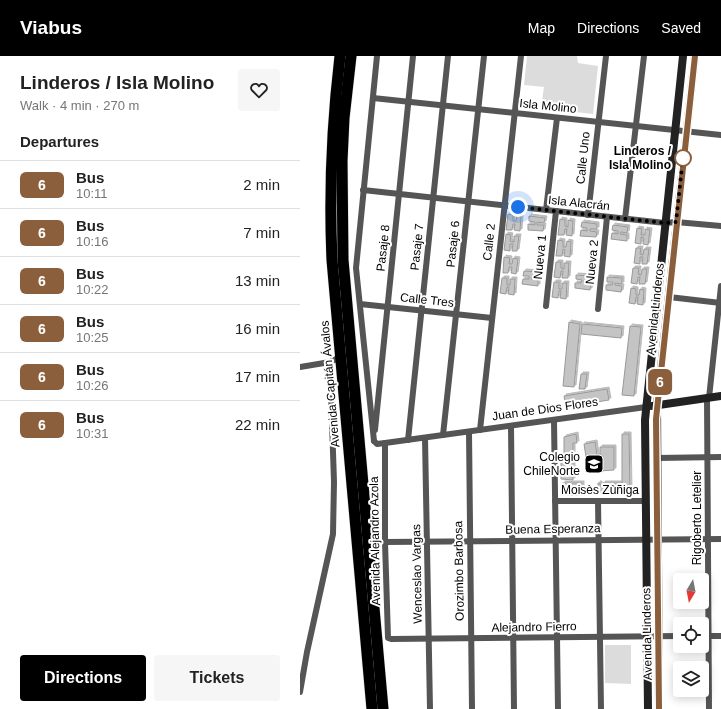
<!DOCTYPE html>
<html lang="en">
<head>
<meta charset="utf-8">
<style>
  :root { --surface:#fff; --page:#f6f6f6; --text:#222; --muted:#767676; --line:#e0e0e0; --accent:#000 }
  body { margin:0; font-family:Arial,sans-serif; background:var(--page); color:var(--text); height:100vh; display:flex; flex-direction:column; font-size:15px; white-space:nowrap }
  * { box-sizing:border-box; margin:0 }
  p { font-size:13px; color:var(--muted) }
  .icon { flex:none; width:22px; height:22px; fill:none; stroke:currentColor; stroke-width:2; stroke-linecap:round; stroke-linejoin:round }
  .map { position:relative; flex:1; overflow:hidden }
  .panel { display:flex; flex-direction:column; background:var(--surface); width:300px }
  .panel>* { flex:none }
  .badge { padding:0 8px; border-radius:6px; font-size:14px; line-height:26px }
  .needle { width:26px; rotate:190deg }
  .fabs { position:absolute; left:373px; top:517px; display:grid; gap:8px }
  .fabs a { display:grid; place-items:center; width:36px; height:36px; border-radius:4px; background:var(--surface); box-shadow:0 2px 10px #0003; font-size:20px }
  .you { position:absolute; width:20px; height:20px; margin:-10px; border:3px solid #fff; border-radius:50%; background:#1a73e8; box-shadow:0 0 0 6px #1a73e833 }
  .map>.badge { position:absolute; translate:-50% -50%; box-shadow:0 0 0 2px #fff }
  h2 { padding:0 20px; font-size:15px; line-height:36px }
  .round { display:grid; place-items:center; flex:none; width:42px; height:42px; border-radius:4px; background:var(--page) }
  .overview { display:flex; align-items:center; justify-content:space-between; height:68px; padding:0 20px }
  h1 { font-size:19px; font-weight:700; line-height:30px }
  .primary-button { display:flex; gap:8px; margin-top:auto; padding:8px 20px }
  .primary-button a { flex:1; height:46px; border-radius:4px; background:var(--accent); color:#fff; font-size:16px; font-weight:700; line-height:46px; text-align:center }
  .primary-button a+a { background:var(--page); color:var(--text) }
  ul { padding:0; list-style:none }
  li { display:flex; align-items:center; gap:12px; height:48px; padding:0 20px; border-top:1px solid var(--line) }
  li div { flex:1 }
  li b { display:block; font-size:15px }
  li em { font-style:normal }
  li .badge { min-width:44px; font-weight:700; text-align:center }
  header { display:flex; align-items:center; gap:24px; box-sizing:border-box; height:56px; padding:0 20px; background:var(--accent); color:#fff }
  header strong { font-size:19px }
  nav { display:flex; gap:22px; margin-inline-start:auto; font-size:14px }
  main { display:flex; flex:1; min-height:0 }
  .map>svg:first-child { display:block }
  .green { fill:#dcdcdc }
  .building { fill:#c4c4c4; stroke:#999; filter:url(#shadow) }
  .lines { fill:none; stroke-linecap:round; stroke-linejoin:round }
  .highway-casing { stroke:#dbdbdb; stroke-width:12 }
  .street { stroke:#555; stroke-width:6 }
  .secondary { stroke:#222; stroke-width:8 }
  .highway { stroke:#000; stroke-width:11 }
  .line-casing { stroke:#fff; stroke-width:9 }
  .line { stroke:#8b5e3c; stroke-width:6 }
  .walk { stroke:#000; stroke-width:4; stroke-dasharray:0 7.2 }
  .stop-dot { fill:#fff; stroke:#8b5e3c; stroke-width:2 }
  .labels { text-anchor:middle; stroke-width:4; stroke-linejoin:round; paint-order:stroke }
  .street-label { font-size:12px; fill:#000; stroke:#fff }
  .stop-label { font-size:12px; font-weight:bold; fill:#000; stroke:#fff; text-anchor:end }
  .poi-label { font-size:12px; fill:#000; stroke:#fff; text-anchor:end }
</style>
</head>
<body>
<header>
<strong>Viabus</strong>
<nav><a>Map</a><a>Directions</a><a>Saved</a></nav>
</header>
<main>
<section class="panel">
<div class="overview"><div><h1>Linderos / Isla Molino</h1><p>Walk · 4 min · 270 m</p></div><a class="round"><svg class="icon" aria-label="heart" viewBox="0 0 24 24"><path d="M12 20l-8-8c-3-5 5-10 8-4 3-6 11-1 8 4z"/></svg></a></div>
<h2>Departures</h2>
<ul>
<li><span class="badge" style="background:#8b5e3c;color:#fff">6</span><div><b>Bus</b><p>10:11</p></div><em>2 min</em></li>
<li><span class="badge" style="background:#8b5e3c;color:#fff">6</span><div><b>Bus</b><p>10:16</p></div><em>7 min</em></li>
<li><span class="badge" style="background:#8b5e3c;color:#fff">6</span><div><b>Bus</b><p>10:22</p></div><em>13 min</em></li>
<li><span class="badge" style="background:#8b5e3c;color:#fff">6</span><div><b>Bus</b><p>10:25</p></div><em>16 min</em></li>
<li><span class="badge" style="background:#8b5e3c;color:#fff">6</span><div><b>Bus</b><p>10:26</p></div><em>17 min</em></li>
<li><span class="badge" style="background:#8b5e3c;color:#fff">6</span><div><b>Bus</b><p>10:31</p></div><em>22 min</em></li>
</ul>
<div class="primary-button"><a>Directions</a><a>Tickets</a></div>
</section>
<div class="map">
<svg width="421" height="653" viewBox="0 0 421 653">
  <defs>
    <filter id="shadow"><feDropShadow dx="2" dy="-2" stdDeviation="0" flood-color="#0004"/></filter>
  </defs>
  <rect width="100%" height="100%" fill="#fff"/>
  <g class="green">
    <polygon points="227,0 277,0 278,7 298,10 293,58 241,52 244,31 224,29"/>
    <polygon points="305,589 331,589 331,628 305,627"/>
  </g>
  <g class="building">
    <polygon points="208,158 213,159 213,165 216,165 217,159 221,160 220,175 214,174 215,168 213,168 212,174 206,174"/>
    <polygon points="229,160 245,162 244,167 237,166 237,169 244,169 243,175 228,174 228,168 235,169 235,166 229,165"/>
    <polygon points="260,163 265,164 265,170 268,171 268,164 273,165 272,180 266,179 267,173 265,173 264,179 258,179"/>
    <polygon points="282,166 297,168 297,173 290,173 290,175 297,176 296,181 280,180 281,174 287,175 287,172 281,171"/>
    <polygon points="313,169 328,171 327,177 321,176 320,178 327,179 327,185 311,183 312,177 318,178 318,175 312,174"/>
    <polygon points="337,172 342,173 341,179 345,179 345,173 350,174 348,189 343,188 344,182 341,181 341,188 335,187"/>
    <polygon points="206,178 211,179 210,185 214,186 214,180 219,180 217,195 212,195 213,188 210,188 210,195 204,194"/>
    <polygon points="258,184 263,185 263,191 266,191 267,185 271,186 270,201 264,200 265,194 263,193 262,200 256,200"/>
    <polygon points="336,192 341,192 340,198 343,199 344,193 349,193 347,208 342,208 343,201 340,201 340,208 334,207"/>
    <polygon points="204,201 210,202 209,208 212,208 213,202 218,203 216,218 211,217 212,211 209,211 208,217 203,217"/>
    <polygon points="256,206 261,206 261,212 264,213 264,207 269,207 268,222 262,222 263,215 261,215 260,222 254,221"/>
    <polygon points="333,212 339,212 338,218 341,219 342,213 347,213 345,228 339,228 340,221 338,221 337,228 331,227"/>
    <polygon points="224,215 239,216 238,222 232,221 231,223 238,224 238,230 222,228 223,223 229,223 229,220 223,220"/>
    <polygon points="276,219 292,220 291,226 284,225 284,227 291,228 290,234 275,232 275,227 281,227 282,224 276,223"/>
    <polygon points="307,221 322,222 322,228 315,227 315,229 322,230 321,236 306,234 306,229 312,229 313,226 307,226"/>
    <polygon points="202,222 207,222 207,229 210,229 210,223 215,223 214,239 208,238 209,231 207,231 206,238 200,237"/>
    <polygon points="254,226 259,226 259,233 262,233 262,227 267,227 266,243 260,242 261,235 259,235 258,242 252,241"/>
    <polygon points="331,232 336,233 336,239 339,239 340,233 344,234 343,249 337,248 338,241 336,241 335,248 329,247"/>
    <polygon points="269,266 280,268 274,331 263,330"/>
    <polygon points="282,268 322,272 321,282 281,278"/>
    <polygon points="330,270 341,271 334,340 322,339"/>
    <polygon points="281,318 287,318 285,333 279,333"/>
    <polygon points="307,333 309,344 266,351 264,340"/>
    <polygon points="276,378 277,387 273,387 273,424 261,423 261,406 264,406 264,381"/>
    <polygon points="322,378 329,378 330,436 298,436 298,427 300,427 300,429 303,429 303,427 322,427"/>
    <polygon points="295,386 299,412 288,414 284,388"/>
    <polygon points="300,391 314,391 314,414 300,415"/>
    <rect x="263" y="427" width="19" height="12"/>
  </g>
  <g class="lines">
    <defs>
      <g id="highway">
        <path d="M40 0C32 68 29 136 32 204L72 653"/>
        <polyline points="51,0 44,62 42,105 43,204 83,653"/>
      </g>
    </defs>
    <use href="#highway" class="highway-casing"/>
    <g class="street">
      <polyline points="73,42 421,79"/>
      <polyline points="63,134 365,167 376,166 421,170"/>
      <polyline points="246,154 257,62"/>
      <polyline points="288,159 306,0"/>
      <polyline points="325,163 344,0"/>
      <polyline points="369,241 421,247"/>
      <polyline points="60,248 192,262"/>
      <polyline points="246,250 256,155"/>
      <polyline points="298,253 307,161"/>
      <polyline points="0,311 30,306 40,301"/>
      <polyline points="407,342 409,653"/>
      <polyline points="409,342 421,230"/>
      <polyline points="254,364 258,653"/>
      <polyline points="211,370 214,653"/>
      <polyline points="75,374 113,0"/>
      <polyline points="180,374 221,0"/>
      <polyline points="169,376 172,653"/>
      <polyline points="143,379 184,0"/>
      <polyline points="125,382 130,653"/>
      <polyline points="108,384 148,0"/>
      <polyline points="74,385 56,212 77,0"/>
      <polyline points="74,385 77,388 85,387 346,351"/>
      <polyline points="85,387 85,486 88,582 91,583 380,580"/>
      <polyline points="357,402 421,401"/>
      <polyline points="255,445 346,445"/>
      <polyline points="298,445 301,653"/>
      <polyline points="85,486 421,483"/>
      <polyline points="402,580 421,580"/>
      <polyline points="0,636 7,596 33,478 34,426 30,306"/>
    </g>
    <g class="secondary">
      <polyline points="352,350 421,340"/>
      <polyline points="348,653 345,364 383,0"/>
      <polyline points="359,653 357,349 395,0"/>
    </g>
    <use href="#highway" class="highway"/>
  </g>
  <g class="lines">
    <defs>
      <polyline id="line" points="359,653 356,363 395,0"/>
    </defs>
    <use href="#line" class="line-casing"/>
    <use href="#line" class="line"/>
    <polyline class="walk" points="218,151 365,167 376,166 383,102"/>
  </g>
  <defs>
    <symbol id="school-square" viewBox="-11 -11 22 22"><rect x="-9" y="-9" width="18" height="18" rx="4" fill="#000" stroke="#fff"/><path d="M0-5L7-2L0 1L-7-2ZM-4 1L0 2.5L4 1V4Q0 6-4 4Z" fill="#fff"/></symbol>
  </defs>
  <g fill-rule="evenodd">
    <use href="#school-square" x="283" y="397" width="22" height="22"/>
  </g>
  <circle class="stop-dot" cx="383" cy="102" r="8"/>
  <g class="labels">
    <g class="street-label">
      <text transform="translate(248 50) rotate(6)" y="4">Isla Molino</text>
      <text transform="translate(283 102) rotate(-84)" y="4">Calle Uno</text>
      <text transform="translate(279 147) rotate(6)" y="4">Isla Alacrán</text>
      <text transform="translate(189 186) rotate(-84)" y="4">Calle 2</text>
      <text transform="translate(153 188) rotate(-84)" y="4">Pasaje 6</text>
      <text transform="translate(117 191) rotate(-84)" y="4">Pasaje 7</text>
      <text transform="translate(83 192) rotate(-84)" y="4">Pasaje 8</text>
      <text transform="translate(240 201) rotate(-84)" y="4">Nueva 1</text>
      <text transform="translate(292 206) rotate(-84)" y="4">Nueva 2</text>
      <text transform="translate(127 244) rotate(6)" y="4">Calle Tres</text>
      <text transform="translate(355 253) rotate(-84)" y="4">Avenida Linderos</text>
      <text transform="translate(30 328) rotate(-95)" y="4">Avenida Capitán Ávalos</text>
      <text transform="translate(245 353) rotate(-8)" y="4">Juan de Dios Flores</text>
      <text x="300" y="438">Moisès Zùñiga</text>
      <text transform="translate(397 462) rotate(-90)" y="4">Rigoberto Letelier</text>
      <text transform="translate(253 473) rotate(-1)" y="4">Buena Esperanza</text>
      <text transform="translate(75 485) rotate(-91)" y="4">Avenida Alejandro Azola</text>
      <text transform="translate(159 515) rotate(-91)" y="4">Orozimbo Barbosa</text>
      <text transform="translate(117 518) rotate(-91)" y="4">Wenceslao Vargas</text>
      <text transform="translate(234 571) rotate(-1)" y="4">Alejandro Fierro</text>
      <text transform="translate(347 578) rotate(-91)" y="4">Avenida Linderos</text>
    </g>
    <g class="stop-label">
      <text x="371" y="99">Linderos /<tspan x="371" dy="14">Isla Molino</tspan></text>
    </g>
    <g class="poi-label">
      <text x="280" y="405">Colegio<tspan x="280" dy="14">ChileNorte</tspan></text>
    </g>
  </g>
</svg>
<div class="fabs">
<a><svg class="needle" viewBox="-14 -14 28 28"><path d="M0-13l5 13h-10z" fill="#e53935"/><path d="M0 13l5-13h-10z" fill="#767676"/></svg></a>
<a><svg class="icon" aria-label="locate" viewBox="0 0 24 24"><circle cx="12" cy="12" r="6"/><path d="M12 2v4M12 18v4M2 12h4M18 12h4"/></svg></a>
<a><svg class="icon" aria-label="layers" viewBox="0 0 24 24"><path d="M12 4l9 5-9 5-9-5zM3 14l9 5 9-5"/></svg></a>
</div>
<div class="you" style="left:218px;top:151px"></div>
<b class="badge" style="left:360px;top:326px;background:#8b5e3c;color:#fff">6</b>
</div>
</main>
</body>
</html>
